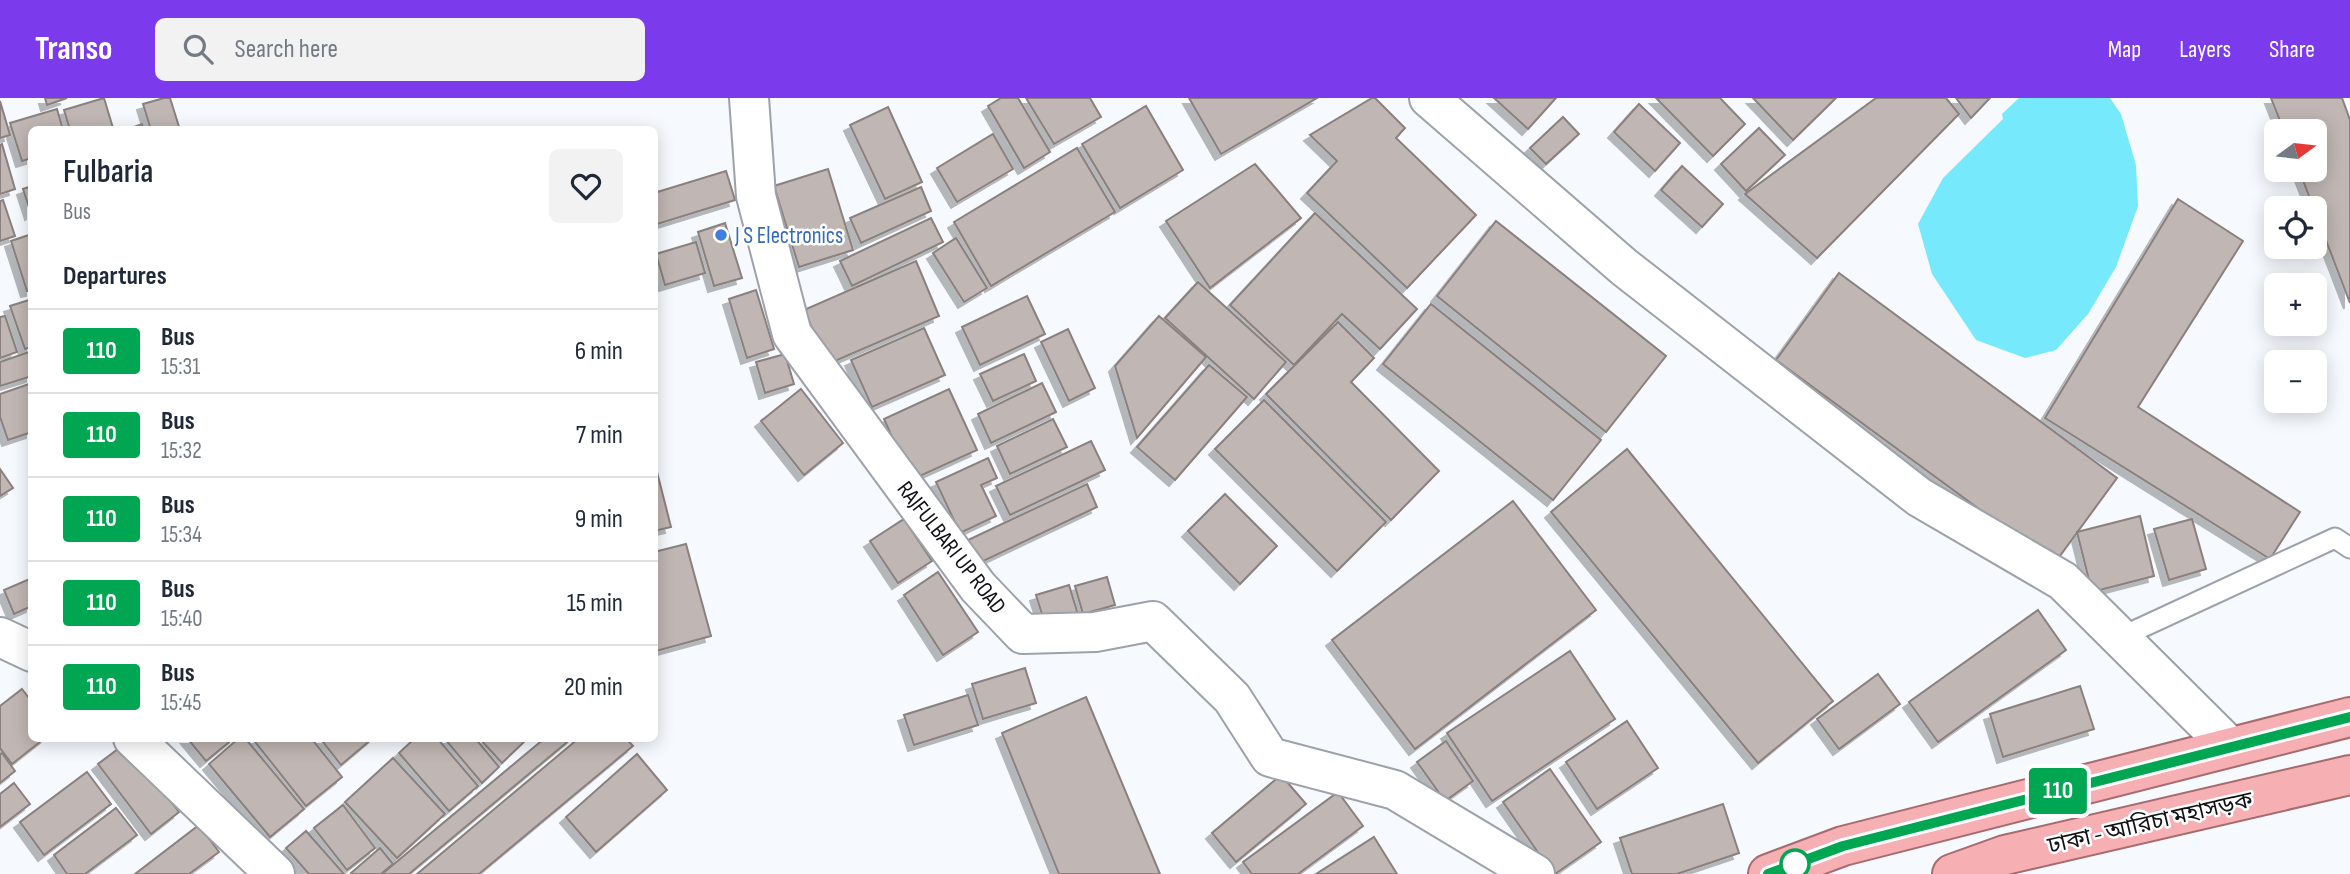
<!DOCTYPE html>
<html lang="en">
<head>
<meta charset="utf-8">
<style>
  :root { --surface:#fff; --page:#f2f2f3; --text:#1f2937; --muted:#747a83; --line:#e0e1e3; --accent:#7c3aed }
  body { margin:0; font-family:"Sofia Sans Condensed","Noto Sans Bengali",sans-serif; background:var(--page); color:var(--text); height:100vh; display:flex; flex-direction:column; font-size:26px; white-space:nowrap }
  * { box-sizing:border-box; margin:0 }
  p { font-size:23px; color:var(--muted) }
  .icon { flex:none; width:38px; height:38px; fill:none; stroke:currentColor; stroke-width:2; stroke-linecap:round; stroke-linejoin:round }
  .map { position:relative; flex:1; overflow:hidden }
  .drawer { position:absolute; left:28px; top:28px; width:630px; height:616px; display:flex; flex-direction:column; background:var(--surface); border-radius:10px; box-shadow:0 4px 18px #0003 }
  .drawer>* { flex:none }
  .badge { padding:0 14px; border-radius:5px; font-size:24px; line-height:46px }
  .needle { width:46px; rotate:75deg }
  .controls { position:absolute; left:2264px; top:21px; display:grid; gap:14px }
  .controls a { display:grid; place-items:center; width:63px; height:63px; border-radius:10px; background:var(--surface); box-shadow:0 4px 18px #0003; font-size:35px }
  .map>.badge { position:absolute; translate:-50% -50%; box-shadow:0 0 0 4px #fff }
  h2 { padding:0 35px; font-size:26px; line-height:63px }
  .round { display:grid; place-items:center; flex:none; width:74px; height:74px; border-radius:10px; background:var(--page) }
  .overview { display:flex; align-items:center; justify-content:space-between; height:119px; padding:0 35px }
  h1 { font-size:33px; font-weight:600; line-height:52px }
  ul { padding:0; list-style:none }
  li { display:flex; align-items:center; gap:21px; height:84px; padding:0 35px; border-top:2px solid var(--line) }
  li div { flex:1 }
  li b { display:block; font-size:26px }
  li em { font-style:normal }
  li .badge { min-width:77px; font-weight:700; text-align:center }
  header { display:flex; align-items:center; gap:42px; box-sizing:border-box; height:98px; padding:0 35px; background:var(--accent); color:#fff }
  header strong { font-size:33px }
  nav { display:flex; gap:38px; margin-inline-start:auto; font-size:24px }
  .search { width:490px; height:63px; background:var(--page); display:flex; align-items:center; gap:18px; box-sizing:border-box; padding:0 24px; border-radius:10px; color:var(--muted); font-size:26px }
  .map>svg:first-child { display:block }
  .water { fill:#76eafc }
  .building { fill:#c0b6b3; stroke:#8a807e; stroke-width:2; filter:url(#shadow) }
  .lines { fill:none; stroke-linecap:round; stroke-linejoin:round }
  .service-casing { stroke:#9da1a9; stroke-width:23 }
  .minor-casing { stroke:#9da1a9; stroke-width:42 }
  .trunk-casing { stroke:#a56b6e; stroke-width:42 }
  .service { stroke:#fff; stroke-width:19 }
  .minor { stroke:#fff; stroke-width:38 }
  .trunk { stroke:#f6afb2; stroke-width:38 }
  .line-casing { stroke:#fff; stroke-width:16 }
  .line { stroke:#00a651; stroke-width:10 }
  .shop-dot { fill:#3f7fe0; stroke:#fff; stroke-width:2.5 }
  .stop-dot { fill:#fff; stroke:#00a651; stroke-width:3.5 }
  .labels { text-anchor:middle; stroke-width:5; stroke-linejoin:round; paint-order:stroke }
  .shop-label { font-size:23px; fill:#366cbe; stroke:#fff; text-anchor:start }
  .street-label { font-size:23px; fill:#111215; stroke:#fff }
</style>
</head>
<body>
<header>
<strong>Transo</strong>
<div class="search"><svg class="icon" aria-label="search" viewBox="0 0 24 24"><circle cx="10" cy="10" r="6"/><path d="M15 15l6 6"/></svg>Search here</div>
<nav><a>Map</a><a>Layers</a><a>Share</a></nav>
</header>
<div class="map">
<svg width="2350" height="776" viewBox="0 0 2350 776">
  <defs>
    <filter id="shadow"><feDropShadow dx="-6" dy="6" stdDeviation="0" flood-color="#0004"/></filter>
  </defs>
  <rect width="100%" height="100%" fill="#f6f9fe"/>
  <polygon class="water" points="2019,0 2110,0 2121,16 2136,67 2138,108 2116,169 2088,216 2056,252 2025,260 1976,242 1932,176 1918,126 1943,80 2003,21 2002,16"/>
  <g class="building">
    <polygon points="45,0 67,0 47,7"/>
    <polygon points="104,0 113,30 70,32 64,12"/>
    <polygon points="164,0 170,0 180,32 151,32 143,6"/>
    <polygon points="1001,0 1018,0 1050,54 1024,70 988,8"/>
    <polygon points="1026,0 1090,0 1101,19 1054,46"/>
    <polygon points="1189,0 1317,0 1221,56"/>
    <polygon points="1372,0 1375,0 1405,30 1396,40 1476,117 1407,190 1307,95 1337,63 1310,37"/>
    <polygon points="1494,0 1556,0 1528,31"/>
    <polygon points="1656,0 1720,0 1745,26 1713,58"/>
    <polygon points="1753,0 1836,0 1793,42"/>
    <polygon points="1876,0 1946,0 1959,16 1817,160 1745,96"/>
    <polygon points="1956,0 1990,0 1971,20"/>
    <polygon points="2271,0 2342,0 2350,22 2350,205 2299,72 2315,72 2315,33 2284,33"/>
    <polygon points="0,3 10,37 0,40"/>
    <polygon points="1639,6 1680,45 1655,73 1614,34"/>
    <polygon points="1146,8 1183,72 1120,110 1082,46"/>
    <polygon points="888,9 922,84 885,101 850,27"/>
    <polygon points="57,11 63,32 32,32 32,60 22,63 10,25"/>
    <polygon points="1563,19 1579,36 1546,66 1530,50"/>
    <polygon points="142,26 144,32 126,32"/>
    <polygon points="1759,30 1785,57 1746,93 1721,66"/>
    <polygon points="993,36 1013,71 957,104 937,70"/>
    <polygon points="2,46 15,91 0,96 0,47"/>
    <polygon points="1077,50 1115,114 991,188 954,124"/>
    <polygon points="1255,66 1301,120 1210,190 1166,123"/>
    <polygon points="1682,68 1723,106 1702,129 1661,92"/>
    <polygon points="828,71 853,152 799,169 774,88"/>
    <polygon points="726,73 735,102 654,127 654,95"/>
    <polygon points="32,88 32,115 31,116 23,91"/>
    <polygon points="921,89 931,113 861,145 850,120"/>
    <polygon points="2178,101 2243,143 2138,309 2300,414 2270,461 2045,320"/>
    <polygon points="3,102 15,138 0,143 0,103"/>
    <polygon points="1315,115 1417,211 1380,251 1342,216 1294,267 1230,207"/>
    <polygon points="931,120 943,144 852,188 840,163"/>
    <polygon points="1496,123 1666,258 1606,334 1437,198"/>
    <polygon points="725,125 742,180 714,188 698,134"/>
    <polygon points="32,136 32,192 27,193 11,143"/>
    <polygon points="956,140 987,190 964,204 933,155"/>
    <polygon points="696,144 705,175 665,187 656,156"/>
    <polygon points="916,163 939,218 828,266 804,212"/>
    <polygon points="1839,175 2117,380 2054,466 1776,262"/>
    <polygon points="1198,184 1286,264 1254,301 1165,220"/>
    <polygon points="756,192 774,251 747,260 729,201"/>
    <polygon points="1027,198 1045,236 980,267 962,229"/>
    <polygon points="32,201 32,249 25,251 10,208"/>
    <polygon points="1431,206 1601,342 1553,402 1383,266"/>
    <polygon points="5,218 17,254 0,260 0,219"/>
    <polygon points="1159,218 1206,259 1137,340 1115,268"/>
    <polygon points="1338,224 1374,260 1351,284 1439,373 1391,422 1266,296"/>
    <polygon points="924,230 945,277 872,309 851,262"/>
    <polygon points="1068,231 1095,290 1069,303 1041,244"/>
    <polygon points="32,253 32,278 0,288 0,264"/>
    <polygon points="785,256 794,286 765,295 756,264"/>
    <polygon points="1024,256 1036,283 993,303 980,276"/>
    <polygon points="1209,267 1247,299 1175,382 1137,349"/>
    <polygon points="32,285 32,334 8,342 0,319 0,296"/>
    <polygon points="1042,285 1056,314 991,345 978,316"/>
    <polygon points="801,291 843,345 804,377 761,323"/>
    <polygon points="949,291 977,352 911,382 884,321"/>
    <polygon points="1264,302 1386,424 1337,473 1215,351"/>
    <polygon points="1053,321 1067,349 1010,376 997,348"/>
    <polygon points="1091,343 1105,372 1010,417 996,388"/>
    <polygon points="1627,351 1833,603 1758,665 1551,414"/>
    <polygon points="988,360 997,380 981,387 996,418 960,435 936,384"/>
    <polygon points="0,371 13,390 0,398"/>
    <polygon points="657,374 671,429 654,433 654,375"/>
    <polygon points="1087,386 1097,409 977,466 966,443"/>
    <polygon points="1225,396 1277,448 1240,486 1188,433"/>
    <polygon points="1513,403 1596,512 1415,651 1332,542"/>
    <polygon points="2140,418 2154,478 2092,494 2077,434"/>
    <polygon points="904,421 932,463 898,485 870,443"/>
    <polygon points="2192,421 2206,471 2169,482 2154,431"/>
    <polygon points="686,446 711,538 656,553 654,454"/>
    <polygon points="938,474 978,534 943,557 904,497"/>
    <polygon points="1107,479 1115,507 1083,516 1075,488"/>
    <polygon points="32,480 32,508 14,516 4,492"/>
    <polygon points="1069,487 1079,520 1046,529 1036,497"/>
    <polygon points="2038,512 2066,552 1938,644 1909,604"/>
    <polygon points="1570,553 1615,621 1492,703 1447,635"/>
    <polygon points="1025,570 1036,605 983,621 972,586"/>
    <polygon points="1878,576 1900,606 1839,651 1817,621"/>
    <polygon points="2080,588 2094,631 2003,659 1990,616"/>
    <polygon points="22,591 32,604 32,640 45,640 12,666 0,650 0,608"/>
    <polygon points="968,597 978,627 914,647 904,617"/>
    <polygon points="1086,599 1160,776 1059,776 1002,635"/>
    <polygon points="1627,623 1658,670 1597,711 1566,664"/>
    <polygon points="187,640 234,640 206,663"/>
    <polygon points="239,640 245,640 304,711 270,739 209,666"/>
    <polygon points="252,640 311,640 342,679 306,708"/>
    <polygon points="320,640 373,640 341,667"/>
    <polygon points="415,640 437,640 478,688 449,713 399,655"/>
    <polygon points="444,640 475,640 499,669 482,685"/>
    <polygon points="479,640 528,640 502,665"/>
    <polygon points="545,640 572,640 409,776 382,776"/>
    <polygon points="579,640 626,640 633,648 479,776 417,776"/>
    <polygon points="1446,643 1473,683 1445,703 1417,664"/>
    <polygon points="126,645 179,714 151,736 98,666"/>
    <polygon points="2,655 15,673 0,685 0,656"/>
    <polygon points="637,656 667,692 596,754 566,719"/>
    <polygon points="393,660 445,716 397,760 345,704"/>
    <polygon points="1550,671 1601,744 1555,776 1553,776 1503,704"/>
    <polygon points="87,674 111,706 44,757 20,724"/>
    <polygon points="1281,677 1306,706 1236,764 1212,735"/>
    <polygon points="14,685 30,706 0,729 0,696"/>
    <polygon points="1338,694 1363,728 1298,776 1252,776 1243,764"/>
    <polygon points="1723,706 1739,755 1677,776 1632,776 1620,740"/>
    <polygon points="343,707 375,750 347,772 314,730"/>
    <polygon points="116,710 137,737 85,776 67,776 54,757"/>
    <polygon points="199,727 219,754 189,776 135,776"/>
    <polygon points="306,733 344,776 309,776 286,750"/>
    <polygon points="1374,739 1397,776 1316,776"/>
    <polygon points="380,750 393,766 381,776 352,776 351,775"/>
  </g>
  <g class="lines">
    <defs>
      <polyline id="service" points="2119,540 2335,440 2350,450"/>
      <g id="minor">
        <polyline points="749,0 756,98 792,236 978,489 1023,536 1095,534 1153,523 1232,600 1270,659 1395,692 1535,776"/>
        <polyline points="1429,0 1624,169 1919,399 2063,483 2230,649"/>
        <polyline points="0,539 32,554"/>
        <polyline points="133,640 275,776"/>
      </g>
      <g id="trunk">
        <polyline points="1768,776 1843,748 2350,619"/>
        <polyline points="1952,776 2005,757 2350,677"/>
      </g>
    </defs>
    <use href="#service" class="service-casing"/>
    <use href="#minor" class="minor-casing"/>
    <use href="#trunk" class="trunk-casing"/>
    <use href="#service" class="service"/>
    <use href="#minor" class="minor"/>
    <use href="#trunk" class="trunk"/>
  </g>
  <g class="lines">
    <defs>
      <polyline id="line" points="1768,776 1843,748 2350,619"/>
    </defs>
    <use href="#line" class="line-casing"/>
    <use href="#line" class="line"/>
  </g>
  <circle class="shop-dot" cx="721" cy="137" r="7"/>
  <circle class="stop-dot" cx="1795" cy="766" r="14"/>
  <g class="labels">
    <g class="shop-label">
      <text x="735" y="145">J S Electronics</text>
    </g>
    <g class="street-label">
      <text transform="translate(952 449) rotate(52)" y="8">RAJFULBARI UP ROAD</text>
      <text transform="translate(2150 724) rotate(-13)" y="8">ঢাকা - আরিচা মহাসড়ক</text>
    </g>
  </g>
</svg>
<div class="controls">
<a><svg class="needle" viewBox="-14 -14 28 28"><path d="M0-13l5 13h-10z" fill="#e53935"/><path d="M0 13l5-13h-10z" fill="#747a83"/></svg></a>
<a><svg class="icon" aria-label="locate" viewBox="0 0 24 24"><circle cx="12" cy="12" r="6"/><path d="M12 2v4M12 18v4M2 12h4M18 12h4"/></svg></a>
<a>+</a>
<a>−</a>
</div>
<b class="badge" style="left:2058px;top:693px;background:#00a651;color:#fff">110</b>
<section class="drawer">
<div class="overview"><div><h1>Fulbaria</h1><p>Bus</p></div><a class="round"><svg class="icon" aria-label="heart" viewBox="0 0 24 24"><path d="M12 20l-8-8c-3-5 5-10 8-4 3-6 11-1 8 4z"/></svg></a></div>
<h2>Departures</h2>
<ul>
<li><span class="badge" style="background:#00a651;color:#fff">110</span><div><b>Bus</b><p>15:31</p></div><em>6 min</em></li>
<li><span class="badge" style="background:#00a651;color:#fff">110</span><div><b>Bus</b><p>15:32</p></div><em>7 min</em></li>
<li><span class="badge" style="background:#00a651;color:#fff">110</span><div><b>Bus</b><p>15:34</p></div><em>9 min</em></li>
<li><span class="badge" style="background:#00a651;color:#fff">110</span><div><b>Bus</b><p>15:40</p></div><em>15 min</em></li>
<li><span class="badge" style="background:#00a651;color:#fff">110</span><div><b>Bus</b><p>15:45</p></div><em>20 min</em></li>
</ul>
</section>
</div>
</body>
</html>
